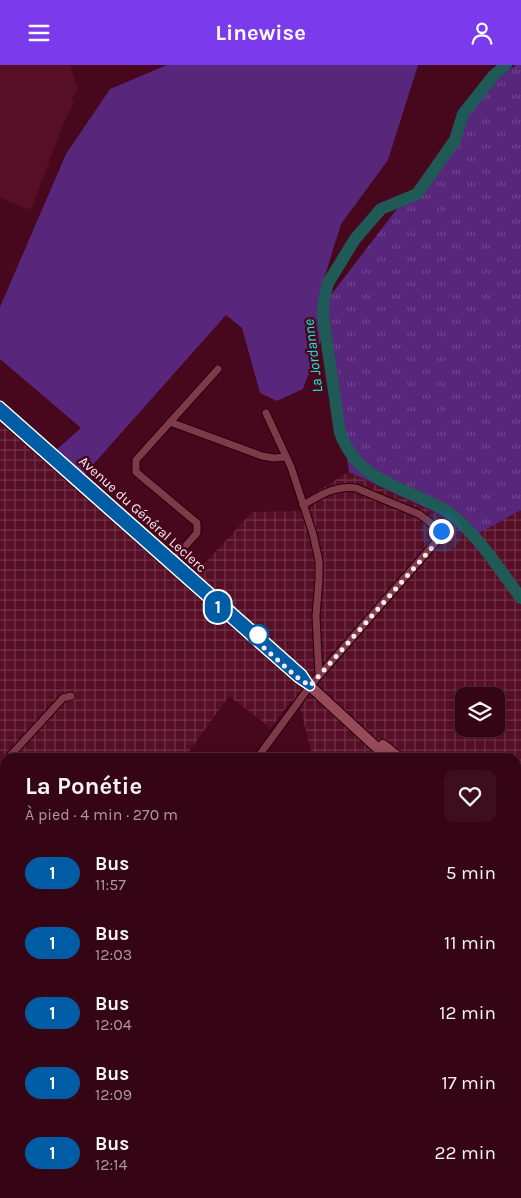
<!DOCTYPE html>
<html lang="fr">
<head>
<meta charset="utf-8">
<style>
  :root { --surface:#350515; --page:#3d0f1e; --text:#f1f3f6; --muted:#aa99a0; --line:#4f2634; --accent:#7c3aed }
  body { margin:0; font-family:Karla,sans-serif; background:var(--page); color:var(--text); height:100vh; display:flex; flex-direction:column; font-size:19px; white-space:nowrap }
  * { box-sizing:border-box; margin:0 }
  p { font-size:16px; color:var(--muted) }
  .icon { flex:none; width:28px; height:28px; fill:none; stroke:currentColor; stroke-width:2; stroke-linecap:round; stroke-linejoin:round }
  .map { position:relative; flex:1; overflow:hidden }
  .drawer { position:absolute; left:0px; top:688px; width:521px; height:446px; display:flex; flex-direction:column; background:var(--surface); border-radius:15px 15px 0 0; box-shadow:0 2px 12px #0003,0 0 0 1px var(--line) }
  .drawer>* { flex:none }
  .badge { padding:0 10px; border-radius:16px; font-size:18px; line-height:32px }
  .buttons { position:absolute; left:455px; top:622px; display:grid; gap:10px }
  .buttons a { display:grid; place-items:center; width:50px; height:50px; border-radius:10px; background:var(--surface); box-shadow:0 2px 12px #0003,0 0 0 1px var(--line); font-size:25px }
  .you { position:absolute; width:25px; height:25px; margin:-12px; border:4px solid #fff; border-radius:50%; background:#1a73e8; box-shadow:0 0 0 8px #1a73e833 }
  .map>.badge { position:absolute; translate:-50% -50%; box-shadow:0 0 0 2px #fff }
  .round { display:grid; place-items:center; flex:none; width:52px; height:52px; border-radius:10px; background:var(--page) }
  .overview { display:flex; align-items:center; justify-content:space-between; height:85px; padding:0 25px }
  h1 { font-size:24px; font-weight:700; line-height:38px }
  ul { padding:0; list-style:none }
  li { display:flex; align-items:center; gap:15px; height:70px; padding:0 25px }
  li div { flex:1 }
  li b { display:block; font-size:19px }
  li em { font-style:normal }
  li .badge { min-width:55px; font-weight:700; text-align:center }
  header { display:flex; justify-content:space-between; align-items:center; height:65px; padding:0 25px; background:var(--accent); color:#fff; font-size:22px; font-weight:700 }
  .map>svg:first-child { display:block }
  .built { fill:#570f27 }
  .industrial { fill:url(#industrial-grid); fill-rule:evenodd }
  .grass { fill:url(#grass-tufts) }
  .garden { fill:#58267b }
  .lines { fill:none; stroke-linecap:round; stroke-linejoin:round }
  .river { stroke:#1f5a56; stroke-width:12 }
  .street-casing { stroke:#250008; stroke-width:9 }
  .secondary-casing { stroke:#250008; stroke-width:12 }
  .primary-casing { stroke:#250008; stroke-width:14 }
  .street { stroke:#7e3a49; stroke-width:7 }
  .secondary { stroke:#964a5a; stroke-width:10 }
  .primary { stroke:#ad5a6b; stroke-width:11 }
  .rail-casing { stroke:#dfc7cc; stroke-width:4 }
  .rail { stroke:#47071c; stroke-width:2; stroke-dasharray:5.5; stroke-linecap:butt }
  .line-casing { stroke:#fff; stroke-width:11 }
  .line { stroke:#005da5; stroke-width:8 }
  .walk { stroke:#fae9eb; stroke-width:5; stroke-dasharray:0 9 }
  .stop-dot { fill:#fff; stroke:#005da5; stroke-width:2.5 }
  .labels { text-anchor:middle; stroke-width:5; stroke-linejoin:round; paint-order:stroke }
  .street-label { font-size:14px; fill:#fae9eb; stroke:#47071c }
  .water-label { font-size:15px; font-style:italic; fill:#15ecdf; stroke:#47071c }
</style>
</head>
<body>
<header><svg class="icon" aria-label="menu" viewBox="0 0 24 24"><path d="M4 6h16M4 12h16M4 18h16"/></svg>Linewise<svg class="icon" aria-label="person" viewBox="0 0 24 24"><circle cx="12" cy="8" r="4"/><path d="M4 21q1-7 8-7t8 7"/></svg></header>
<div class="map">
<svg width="521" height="1133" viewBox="0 0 521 1133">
  <defs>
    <pattern id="industrial-grid" width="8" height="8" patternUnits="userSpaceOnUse" patternTransform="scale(1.25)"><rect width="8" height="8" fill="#570f27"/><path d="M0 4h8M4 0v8" fill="none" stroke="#703246"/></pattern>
    <pattern id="grass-tufts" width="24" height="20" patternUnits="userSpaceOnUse" patternTransform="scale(1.25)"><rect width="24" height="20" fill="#58267b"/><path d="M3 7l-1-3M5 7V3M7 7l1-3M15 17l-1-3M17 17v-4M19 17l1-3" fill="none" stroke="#71468e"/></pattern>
  </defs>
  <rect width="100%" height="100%" fill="#47071c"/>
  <polygon class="built" points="0,0 70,0 78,23 72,33 74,37 63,60 31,145 0,133"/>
  <g class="industrial">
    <path d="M0 358 185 520 252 447 301 446 307 433 348 407 478 468 521 445V1070L516 1071V692H305L306 690H312L300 642 291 636 271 663 229 631 185 692H5V853L0 846ZM464 631H496V664H464Z"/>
    <polygon points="0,906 5,907 5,1038 0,1037"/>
    <polygon points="284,1129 404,1129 411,1133 296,1133"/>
  </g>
  <g class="grass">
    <polygon points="516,0 521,0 521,445 479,468 349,407 324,239 400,140 421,128 457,78 465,49 487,22"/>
    <polygon points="0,1057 5,1058 5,1129 208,1129 220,1133 0,1133"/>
  </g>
  <polygon class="garden" points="167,0 418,0 388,95 341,159 319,230 323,270 303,324 277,336 260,328 242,263 226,250 83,411 55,386 81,363 0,294 0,242 66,89 110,24"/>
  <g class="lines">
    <g class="river">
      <path d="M506 0 494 10 463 49 455 75 417 129 381 144 355 174 328 218 324 234 323 251 340 368C356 409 385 417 423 434 430 438 440 441 447 446 476 467 499 504 521 533"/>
      <polyline points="516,789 521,786"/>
      <polyline points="516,1044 521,1045"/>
    </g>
    <defs>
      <g id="street">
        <polyline points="266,348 291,402 313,469 319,496 319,514 316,551 319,610"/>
        <polyline points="170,357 262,391 274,393 286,392"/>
        <polyline points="173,495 197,468 197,458 136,407 136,395 218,304"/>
        <polyline points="9,692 63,633 71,631"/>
        <path d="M258 692 310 621 441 471V466L419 449 356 423C335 420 321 430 303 440"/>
        <polyline points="0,703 5,697"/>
        <polyline points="0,859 5,862"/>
        <polyline points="0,903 5,904"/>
        <polyline points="0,958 5,960"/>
        <polyline points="299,1129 310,1133"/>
        <polyline points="392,1129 399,1133"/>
        <polyline points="433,1133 435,1129"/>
      </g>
      <g id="secondary">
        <polyline points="0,349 255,575 298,613 310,621 387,692"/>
        <polyline points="383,680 398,692"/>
        <polyline points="516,805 521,810"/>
      </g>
      <g id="primary">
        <polyline points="0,873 5,875"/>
        <polyline points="516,1081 521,1080"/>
        <polyline points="516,1090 521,1090"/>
      </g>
    </defs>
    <use href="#street" class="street-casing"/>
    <use href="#secondary" class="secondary-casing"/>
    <use href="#primary" class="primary-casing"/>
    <use href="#street" class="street"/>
    <use href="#secondary" class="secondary"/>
    <use href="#primary" class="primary"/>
    <defs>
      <g id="rail">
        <polyline points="0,1045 5,1047"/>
        <polyline points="263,1129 274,1133"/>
      </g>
    </defs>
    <use href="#rail" class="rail-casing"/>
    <use href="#rail" class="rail"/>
  </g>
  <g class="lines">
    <defs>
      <polyline id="line" points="0,341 302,609 310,621 298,613 255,575 0,349"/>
    </defs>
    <use href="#line" class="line-casing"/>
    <use href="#line" class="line"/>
    <polyline class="walk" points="258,570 255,575 298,613 310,621 438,476 441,471 441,466"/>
  </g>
  <circle class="stop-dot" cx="258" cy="570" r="10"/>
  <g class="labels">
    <g class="street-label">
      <text transform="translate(143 449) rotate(42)" y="5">Avenue du Général Leclerc</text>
    </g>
    <g class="water-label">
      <text transform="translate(313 291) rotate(-97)" y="5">La Jordanne</text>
    </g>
  </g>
</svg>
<div class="buttons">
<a><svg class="icon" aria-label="layers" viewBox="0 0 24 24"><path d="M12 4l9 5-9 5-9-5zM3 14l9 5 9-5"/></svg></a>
</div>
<div class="you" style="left:441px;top:466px"></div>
<b class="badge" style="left:218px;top:542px;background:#005da5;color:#fff">1</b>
<section class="drawer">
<div class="overview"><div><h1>La Ponétie</h1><p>À pied · 4 min · 270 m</p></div><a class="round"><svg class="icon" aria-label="heart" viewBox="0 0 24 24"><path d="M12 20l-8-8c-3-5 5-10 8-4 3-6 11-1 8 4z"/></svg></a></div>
<ul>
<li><span class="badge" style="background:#005da5;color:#fff">1</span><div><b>Bus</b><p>11:57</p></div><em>5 min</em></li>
<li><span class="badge" style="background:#005da5;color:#fff">1</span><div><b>Bus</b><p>12:03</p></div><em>11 min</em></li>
<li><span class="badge" style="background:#005da5;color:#fff">1</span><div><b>Bus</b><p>12:04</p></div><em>12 min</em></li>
<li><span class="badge" style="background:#005da5;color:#fff">1</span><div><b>Bus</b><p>12:09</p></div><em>17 min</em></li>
<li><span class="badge" style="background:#005da5;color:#fff">1</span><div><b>Bus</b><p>12:14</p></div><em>22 min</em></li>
</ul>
</section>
</div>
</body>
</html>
